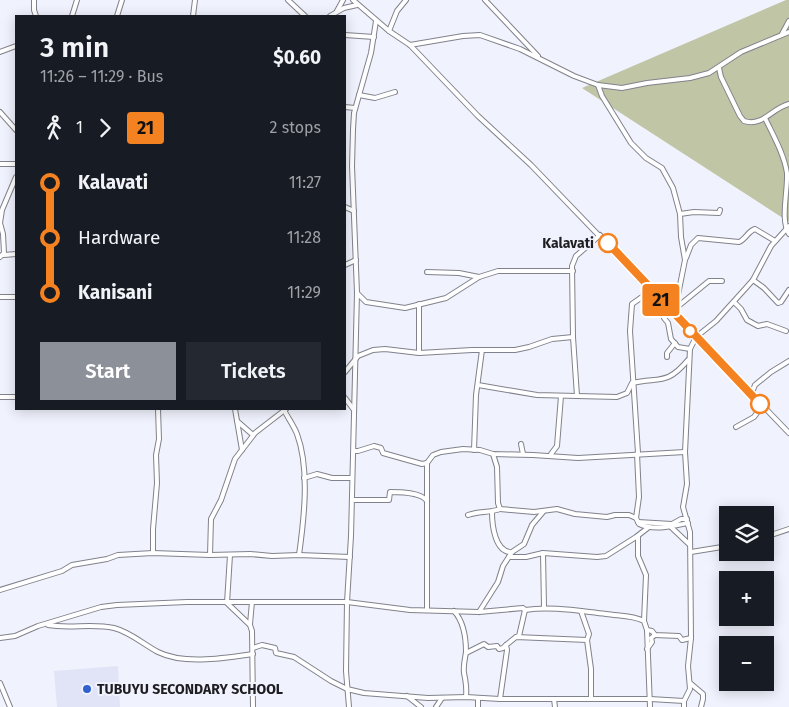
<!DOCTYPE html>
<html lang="en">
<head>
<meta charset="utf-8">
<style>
  :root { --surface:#171b24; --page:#242831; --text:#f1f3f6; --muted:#9ea1a6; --accent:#8c9099 }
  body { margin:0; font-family:"Fira Sans",sans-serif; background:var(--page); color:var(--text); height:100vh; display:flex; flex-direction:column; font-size:19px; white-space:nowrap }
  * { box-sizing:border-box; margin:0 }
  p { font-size:16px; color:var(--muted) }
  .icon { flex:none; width:28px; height:28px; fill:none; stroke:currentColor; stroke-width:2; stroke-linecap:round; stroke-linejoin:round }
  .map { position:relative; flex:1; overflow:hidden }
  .side { position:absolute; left:15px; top:15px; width:331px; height:395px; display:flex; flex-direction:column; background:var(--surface); border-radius:0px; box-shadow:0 2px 12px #0003 }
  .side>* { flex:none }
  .badge { padding:0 10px; border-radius:4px; font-size:18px; line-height:32px }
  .tools { position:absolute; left:719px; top:506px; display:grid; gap:10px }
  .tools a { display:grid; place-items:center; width:55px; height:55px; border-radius:0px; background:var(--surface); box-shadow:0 2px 12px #0003; font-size:25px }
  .map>.badge { position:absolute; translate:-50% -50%; box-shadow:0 0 0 2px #fff }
  .legs { display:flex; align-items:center; gap:8px; height:55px; padding:0 25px; font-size:16px }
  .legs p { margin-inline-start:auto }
  .summary { display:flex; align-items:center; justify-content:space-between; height:85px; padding:0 25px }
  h1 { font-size:28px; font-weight:600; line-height:38px }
  .primary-button { display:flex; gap:10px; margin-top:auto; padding:10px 25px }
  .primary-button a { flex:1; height:58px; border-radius:0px; background:var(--accent); color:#fff; font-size:20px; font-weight:600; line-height:58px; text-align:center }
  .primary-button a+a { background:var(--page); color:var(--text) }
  ul { padding:0 25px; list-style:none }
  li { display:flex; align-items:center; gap:18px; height:55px; font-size:19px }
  li i { display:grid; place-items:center; width:8px; height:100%; margin:0 6px; background:currentColor }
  li i::after { content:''; width:12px; height:12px; margin:-6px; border:4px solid; border-radius:50%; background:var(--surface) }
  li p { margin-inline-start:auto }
  li:first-child i { background:linear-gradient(#0000 50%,currentColor 0) }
  li:last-child i { background:linear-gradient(currentColor 50%,#0000 0) }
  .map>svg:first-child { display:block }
  .built { fill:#e1e4f6 }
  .green { fill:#c0c5a6 }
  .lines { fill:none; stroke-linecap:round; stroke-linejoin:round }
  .street-casing { stroke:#80828c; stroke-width:6 }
  .street { stroke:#fff; stroke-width:4 }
  .line-1-casing { stroke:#fff; stroke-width:11 }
  .line-1 { stroke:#f58220; stroke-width:8 }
  .stop-1-dot { fill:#fff; stroke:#f58220; stroke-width:2.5 }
  .poi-dot { fill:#3260cf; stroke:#f0f2fd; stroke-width:2 }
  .labels { text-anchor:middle; stroke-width:4; stroke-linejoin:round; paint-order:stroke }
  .stop-label { font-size:14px; font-weight:bold; fill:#1e1e22; stroke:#f0f2fd; text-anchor:end }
  .poi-label { font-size:14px; font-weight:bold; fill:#1e1e22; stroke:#f0f2fd; text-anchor:start }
</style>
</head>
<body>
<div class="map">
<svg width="789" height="707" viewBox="0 0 789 707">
  <rect width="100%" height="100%" fill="#f0f2fd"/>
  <polygon class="built" points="118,666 120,707 57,707 54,671"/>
  <polygon class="green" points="786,0 789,0 789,222 582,88"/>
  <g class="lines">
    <defs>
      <g id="street">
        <polyline points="34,0 34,10 36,16"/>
        <polyline points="288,0 305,16"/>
        <polyline points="353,0 389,31 410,45 478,116 531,165 789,433"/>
        <polyline points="485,0 538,56"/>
        <polyline points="337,11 343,0"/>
        <polyline points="72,16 77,0"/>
        <polyline points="117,16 122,0"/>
        <polyline points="193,16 195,0"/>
        <polyline points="330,16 344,8 357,5"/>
        <polyline points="389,31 397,11 406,0"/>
        <polyline points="782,34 789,21"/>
        <polyline points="345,35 374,37"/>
        <polyline points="410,45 463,36 480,35 520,49 574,76 598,85 622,88 647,83 690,78 709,73 741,52 789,32"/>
        <polyline points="0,52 16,46"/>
        <path d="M719 68 721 77 740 116 744 121C763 127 772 108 789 104"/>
        <polyline points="598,85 602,96 631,143 646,158 662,168 673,188 680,214 681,237 685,260 674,315"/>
        <polyline points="359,95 375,98 395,92"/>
        <polyline points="345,107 355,108"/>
        <polyline points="0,112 16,130"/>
        <path d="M765 118C773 135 784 154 787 173 788 191 780 220 789 234"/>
        <polyline points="0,164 16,164"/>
        <polyline points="345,207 354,211"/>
        <polyline points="680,214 694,212 719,213 720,210"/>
        <polyline points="4,255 16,254"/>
        <polyline points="0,257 4,253 3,234 0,223 2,210 16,177"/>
        <path d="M686 258 691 245 698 238 739 242C746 239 748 231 755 229L775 241"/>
        <polyline points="345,265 356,260"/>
        <polyline points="427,272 459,273 479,277"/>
        <polyline points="753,280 764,288 778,303 781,302 789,290"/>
        <polyline points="357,293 366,302 405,308 446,298 479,277 498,271 573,271"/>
        <polyline points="0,297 16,297"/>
        <polyline points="734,302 741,309 747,320 758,326 767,324 786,331"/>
        <polyline points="676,308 709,281 722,281"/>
        <polyline points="664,318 668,323 671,339 678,347 690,349"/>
        <polyline points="419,353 419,304"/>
        <polyline points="667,357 667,353 675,343"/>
        <polyline points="345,372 358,356 373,350 385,349 419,353 472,350 515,350 529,347 552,339 573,337"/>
        <path d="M478 385 537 395 617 397 627 393 632 383C661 377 667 385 688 360"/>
        <polyline points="751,395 755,385 771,372 789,361"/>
        <polyline points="577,396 573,337 572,266 576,256 600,235"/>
        <polyline points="0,397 16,397"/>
        <polyline points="345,398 354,410"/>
        <polyline points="235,409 242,450"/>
        <path d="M284 410C288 418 294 426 297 434 310 469 304 519 299 555"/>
        <polyline points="237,421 253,435"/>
        <polyline points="736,427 754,417 762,406"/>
        <polyline points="521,444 523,454"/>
        <polyline points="474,450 476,395 482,350"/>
        <polyline points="354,451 358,451 374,446 381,448 383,453 422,464 427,463 433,455 441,452 463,449 480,450 493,454 533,455 578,458 685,452"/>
        <polyline points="638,453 630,331 632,304 652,290"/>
        <path d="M493 454 497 467 498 503 500 509 534 512 557 509 575 514 607 517 615 515H629L636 518 639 524C654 531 673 526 688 523"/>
        <polyline points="551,454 557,446 561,396"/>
        <polyline points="427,463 427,610"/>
        <polyline points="304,478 317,474 332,478 351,478"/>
        <path d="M352 500H389L390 492C400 492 421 492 427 501"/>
        <path d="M492 512C492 525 495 553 512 552"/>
        <path d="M468 515C479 511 489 513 500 509"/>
        <polyline points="636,518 639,497 637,454"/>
        <polyline points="638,522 672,524 681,519 687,519"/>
        <polyline points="671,527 690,545"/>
        <polyline points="638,536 638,556 646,575 644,621"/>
        <polyline points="765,537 789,529"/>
        <polyline points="691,552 728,546"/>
        <polyline points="153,553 153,529 157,483 156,455 159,439 158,409"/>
        <polyline points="543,553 544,607"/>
        <polyline points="210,555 211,519 221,500 235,459 255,433 286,409"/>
        <polyline points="230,555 227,603 250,625 252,631 253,707"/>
        <polyline points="509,557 526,557 543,553 597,557 606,556 636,537 649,527"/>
        <polyline points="0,590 62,571 72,565 107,559 118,555 153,553 210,555 250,554 272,556 299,555 350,557"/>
        <path d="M454 611C464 622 466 638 466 652 465 659 463 666 464 673 466 682 467 687 466 697"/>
        <polyline points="581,611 589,634 587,640 591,669 591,699"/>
        <polyline points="479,612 498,582 503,566 512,552 524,544 532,525 543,512"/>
        <polyline points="250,624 252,602"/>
        <path d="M48 625C70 629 92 623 114 628 130 632 143 644 158 652 184 665 225 658 253 654"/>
        <polyline points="647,630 650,707"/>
        <polyline points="516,637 519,636 525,610"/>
        <path d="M0 638 15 636 38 626 101 607 117 605 187 602H347L410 610 479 612 523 608 525 610C552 606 578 611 606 614 619 616 632 615 644 621L647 630 652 631 655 635 679 636 682 640 691 638"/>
        <polyline points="253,648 262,645 275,648 276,653 294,657 331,681 347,689 364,693 428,698 466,697 500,699 650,699 684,701"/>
        <polyline points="647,649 652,642 651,638 655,635"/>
        <polyline points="466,653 484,644 488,647 497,646 499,649 503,648 506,645"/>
        <polyline points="0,683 10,707"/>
        <polyline points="690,683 703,694 703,699 701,707"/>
        <polyline points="407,696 421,707"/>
        <polyline points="500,699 507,650 506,645 516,637 587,640"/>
        <polyline points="554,699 555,707"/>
        <polyline points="349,707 346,671 347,602 351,536 357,293 352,166 353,129 354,113 371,53 376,21"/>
        <polyline points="436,707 442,698"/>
        <polyline points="478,707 478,698"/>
        <polyline points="684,707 684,701 690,689 688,666 691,638 690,532 683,507 687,484 685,452 690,349 696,337 716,321 745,289 753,280 771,246 789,226"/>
      </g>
    </defs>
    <use href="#street" class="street-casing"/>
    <use href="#street" class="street"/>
  </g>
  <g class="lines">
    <defs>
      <polyline id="line-1" points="608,243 760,404"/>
    </defs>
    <use href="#line-1" class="line-1-casing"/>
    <use href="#line-1" class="line-1"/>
  </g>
  <g class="stop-1-dot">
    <circle cx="608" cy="243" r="9"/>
    <circle cx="690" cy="331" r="6"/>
    <circle cx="760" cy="404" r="9"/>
  </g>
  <circle class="poi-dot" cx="87" cy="689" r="5"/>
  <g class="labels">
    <g class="stop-label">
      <text x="594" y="248">Kalavati</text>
    </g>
    <g class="poi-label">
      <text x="97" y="694">TUBUYU SECONDARY SCHOOL</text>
    </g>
  </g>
</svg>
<div class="tools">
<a><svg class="icon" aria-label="layers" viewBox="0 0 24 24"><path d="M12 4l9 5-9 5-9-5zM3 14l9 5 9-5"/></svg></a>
<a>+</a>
<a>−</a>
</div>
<b class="badge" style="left:661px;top:300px;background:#f58220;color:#111">21</b>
<section class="side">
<div class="summary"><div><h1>3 min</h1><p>11:26 – 11:29 · Bus</p></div><b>$0.60</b></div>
<div class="legs"><svg class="icon" aria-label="walk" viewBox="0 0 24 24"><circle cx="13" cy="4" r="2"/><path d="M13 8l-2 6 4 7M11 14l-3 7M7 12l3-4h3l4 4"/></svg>1<svg class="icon" aria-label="forward" viewBox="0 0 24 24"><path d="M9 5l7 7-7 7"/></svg><b class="badge" style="background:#f58220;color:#111">21</b><p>2 stops</p></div>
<ul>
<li><i style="color:#f58220"></i><b>Kalavati</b><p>11:27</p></li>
<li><i style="color:#f58220"></i><span>Hardware</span><p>11:28</p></li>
<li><i style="color:#f58220"></i><b>Kanisani</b><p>11:29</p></li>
</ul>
<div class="primary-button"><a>Start</a><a>Tickets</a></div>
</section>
</div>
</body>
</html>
